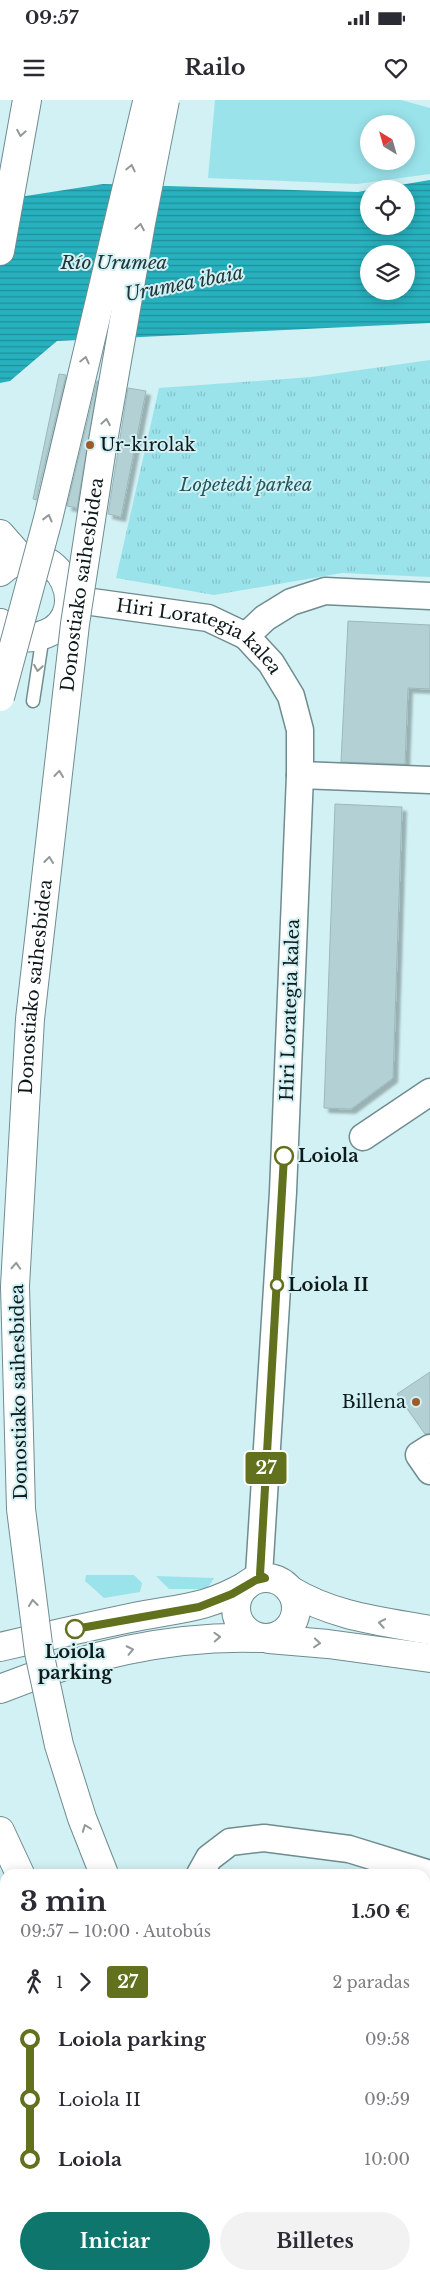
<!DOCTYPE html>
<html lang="es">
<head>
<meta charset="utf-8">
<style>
  :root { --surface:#fff; --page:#f2f2f3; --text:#2b2b33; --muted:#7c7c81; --accent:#0f766e }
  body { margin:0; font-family:"Libre Baskerville",serif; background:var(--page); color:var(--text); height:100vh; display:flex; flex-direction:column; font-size:19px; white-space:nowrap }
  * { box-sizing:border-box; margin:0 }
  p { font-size:16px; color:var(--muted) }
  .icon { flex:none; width:28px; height:28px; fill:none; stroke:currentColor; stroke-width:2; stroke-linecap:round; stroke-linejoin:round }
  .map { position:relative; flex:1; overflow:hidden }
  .sheet { position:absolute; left:0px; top:1769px; width:430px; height:411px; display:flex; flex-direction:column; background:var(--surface); border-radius:15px 15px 0 0; box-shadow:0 2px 12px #0003 }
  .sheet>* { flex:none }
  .badge { padding:0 10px; border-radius:4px; font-size:18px; line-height:32px }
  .needle { width:32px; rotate:323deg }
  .fabs { position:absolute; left:360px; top:15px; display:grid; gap:10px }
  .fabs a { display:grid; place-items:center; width:55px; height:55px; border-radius:50%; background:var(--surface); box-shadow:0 2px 12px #0003; font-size:25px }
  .map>.badge { position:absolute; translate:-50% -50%; box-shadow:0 0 0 2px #fff }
  .legs { display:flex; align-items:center; gap:8px; height:55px; padding:0 20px; font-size:16px }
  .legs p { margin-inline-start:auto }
  .head { display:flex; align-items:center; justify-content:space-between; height:85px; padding:0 20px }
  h1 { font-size:28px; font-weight:800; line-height:38px }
  .primary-button { display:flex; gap:10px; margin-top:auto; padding:10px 20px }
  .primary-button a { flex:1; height:58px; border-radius:30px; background:var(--accent); color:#fff; font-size:20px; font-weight:800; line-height:58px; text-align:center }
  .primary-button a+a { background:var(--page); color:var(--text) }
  ul { padding:0 20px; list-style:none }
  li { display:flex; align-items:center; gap:18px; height:60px; font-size:19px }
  li i { display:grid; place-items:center; width:8px; height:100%; margin:0 6px; background:currentColor }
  li i::after { content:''; width:12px; height:12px; margin:-6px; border:4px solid; border-radius:50%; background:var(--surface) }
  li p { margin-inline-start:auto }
  li:first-child i { background:linear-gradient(#0000 50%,currentColor 0) }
  li:last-child i { background:linear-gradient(currentColor 50%,#0000 0) }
  .status { display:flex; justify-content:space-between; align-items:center; height:35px; padding:0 25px; background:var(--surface); direction:ltr }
  .status svg { height:14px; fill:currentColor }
  header { display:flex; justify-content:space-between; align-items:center; height:65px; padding:0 20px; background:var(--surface); font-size:22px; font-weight:800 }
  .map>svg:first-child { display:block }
  .built { fill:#bde6eb }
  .grass { fill:#9ae3eb; fill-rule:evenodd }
  .park { fill:url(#park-tufts) }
  .water { fill:url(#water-rules); fill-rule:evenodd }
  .building { fill:#b3d1d5; stroke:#9bb9bc; filter:url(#shadow) }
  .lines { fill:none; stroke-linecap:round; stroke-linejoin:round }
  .lane-casing { stroke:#6f8c8f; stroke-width:15 }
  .street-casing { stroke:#6f8c8f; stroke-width:29 }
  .secondary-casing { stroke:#6f8c8f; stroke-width:30 }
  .highway-casing { stroke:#6f8c8f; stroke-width:30 }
  .lane { stroke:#fff; stroke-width:12 }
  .street { stroke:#fff; stroke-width:26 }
  .secondary { stroke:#fff; stroke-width:28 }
  .highway { stroke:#fff; stroke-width:28 }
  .highway-bridge-casing { stroke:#6f8c8f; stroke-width:30; stroke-linecap:butt }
  .highway-bridge { stroke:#fff; stroke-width:28 }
  .oneway { stroke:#939898 }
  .line-1-casing { stroke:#fff; stroke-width:11 }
  .line-1 { stroke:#61711d; stroke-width:8 }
  .poi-dot { fill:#9e5b2a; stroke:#d2f1f4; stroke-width:2 }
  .stop-1-dot { fill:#fff; stroke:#61711d; stroke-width:2.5 }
  .labels { text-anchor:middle; stroke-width:4; stroke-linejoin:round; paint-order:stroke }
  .poi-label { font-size:18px; fill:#0e191a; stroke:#d2f1f4; text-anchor:start }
  .park-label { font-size:18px; font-style:italic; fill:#21575c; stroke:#d2f1f4 }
  .street-label { font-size:18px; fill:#0e191a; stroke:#d2f1f4 }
  .stop-label { font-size:18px; font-weight:bold; fill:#0e191a; stroke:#d2f1f4; text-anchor:start }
  .water-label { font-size:19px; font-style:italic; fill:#203638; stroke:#d2f1f4 }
</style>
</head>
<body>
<div class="status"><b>09:57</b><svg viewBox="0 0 49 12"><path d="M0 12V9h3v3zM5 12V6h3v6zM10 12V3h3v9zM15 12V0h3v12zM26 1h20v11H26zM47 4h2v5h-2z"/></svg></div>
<header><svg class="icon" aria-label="menu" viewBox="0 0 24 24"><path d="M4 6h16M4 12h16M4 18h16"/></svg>Railo<svg class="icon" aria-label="heart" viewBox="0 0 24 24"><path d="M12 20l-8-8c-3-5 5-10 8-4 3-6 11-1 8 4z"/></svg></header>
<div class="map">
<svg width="430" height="2179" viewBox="0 0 430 2179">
  <defs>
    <pattern id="park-tufts" width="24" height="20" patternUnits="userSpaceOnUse" patternTransform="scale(1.25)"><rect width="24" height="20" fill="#9ae3eb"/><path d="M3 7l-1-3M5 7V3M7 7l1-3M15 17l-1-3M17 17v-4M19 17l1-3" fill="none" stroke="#84c2c9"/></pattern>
    <pattern id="water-rules" width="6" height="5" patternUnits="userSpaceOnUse" patternTransform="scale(1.25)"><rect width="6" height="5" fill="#27b1be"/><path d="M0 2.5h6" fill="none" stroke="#208f9a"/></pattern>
    <filter id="shadow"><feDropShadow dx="4.5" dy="4.5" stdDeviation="1" flood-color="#0004"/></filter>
  </defs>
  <rect width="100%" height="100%" fill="#d2f1f4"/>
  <polygon class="built" points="425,1821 430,1821 430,2127 425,2122"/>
  <g class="grass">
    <path d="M215 0H401L430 8V74L357 84 208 78ZM369 24H406V61H369Z"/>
    <polygon points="86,1475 134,1475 142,1483 140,1492 104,1498 85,1481"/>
    <polygon points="156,1476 214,1478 207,1489 169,1489"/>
    <polygon points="430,1862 430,2023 425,2019 425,1867"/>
  </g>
  <polygon class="park" points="430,260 430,477 342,473 214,495 116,478 159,288 311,277"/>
  <path class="water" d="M430 80V223L57 241 10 281 0 283V100L103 84 358 92 369 90V126H406V89H376ZM369 154H406V191H369Z"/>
  <g class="building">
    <polygon points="59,274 66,275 36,400 33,399"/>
    <polygon points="97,281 98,281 77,408 67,406"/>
    <polygon points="128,288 146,291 121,417 108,414"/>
    <polygon points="348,521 430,525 430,589 408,588 405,664 341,662"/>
    <polygon points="335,704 402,707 393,978 351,1009 324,1008"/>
    <polygon points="430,1272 430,1333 425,1334 397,1294"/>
  </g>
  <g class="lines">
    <defs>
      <polyline id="lane" points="33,601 43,535"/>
      <g id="street">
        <path id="s1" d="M70 499 208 518 246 536 271 563 291 596 300 630V675L283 1092 259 1475 265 1478"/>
        <polyline points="246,536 265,518 291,502 325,491 430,496"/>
        <polyline points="300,675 430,680"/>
        <polyline points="363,1037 430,992"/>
        <polyline points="430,1348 419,1355 430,1371"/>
        <polyline points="200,1774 209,1758 230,1742 264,1738 349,1749 430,1774"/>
        <polyline points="0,2026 5,2032"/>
        <polyline points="118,2179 123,2175"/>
      </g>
      <g id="secondary">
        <polyline points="0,434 22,459"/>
        <path d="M0 472C58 421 103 526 34 537 21 539 8 533 0 523"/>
        <circle cx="266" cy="1508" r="30"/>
        <path d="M290 1490C335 1517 380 1521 430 1530"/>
        <polyline points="269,1539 328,1544 430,1558"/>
        <path d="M0 1547C43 1537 87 1527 130 1518 177 1508 204 1510 247 1485"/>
        <path d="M0 1589C82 1556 171 1535 260 1538"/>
        <polyline points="0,1899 5,1908"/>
        <polyline points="0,1956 5,1963"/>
        <polyline points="171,2175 174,2179"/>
        <polyline points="207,2175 211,2179"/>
      </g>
      <g id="highway">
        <polyline points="0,151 27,0"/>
        <polyline points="0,1731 20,1774"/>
        <polyline points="286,2175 290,2179"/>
        <polyline points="363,2175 367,2179"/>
      </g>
    </defs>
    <use href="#lane" class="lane-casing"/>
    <use href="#street" class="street-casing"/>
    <use href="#secondary" class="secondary-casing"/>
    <use href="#highway" class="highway-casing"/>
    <use href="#lane" class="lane"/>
    <use href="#street" class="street"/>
    <use href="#secondary" class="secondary"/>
    <use href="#highway" class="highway"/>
    <defs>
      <g id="highway-bridge">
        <polyline points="0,597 48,419 147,2"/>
        <path id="s2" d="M104 1774 82 1718 59 1645 39 1552 21 1409 15 1186 30 919 75 524 103 341 141 123 165 0"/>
      </g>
    </defs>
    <use href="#highway-bridge" class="highway-bridge-casing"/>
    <use href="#highway-bridge" class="highway-bridge"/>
  </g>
  <defs><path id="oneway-chevron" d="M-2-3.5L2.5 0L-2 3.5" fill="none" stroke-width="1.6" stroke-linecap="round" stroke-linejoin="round" transform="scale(1.25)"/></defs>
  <g class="oneway">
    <use href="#oneway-chevron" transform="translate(21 33) rotate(100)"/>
    <use href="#oneway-chevron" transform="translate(131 68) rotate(-77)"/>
    <use href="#oneway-chevron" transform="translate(140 127) rotate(-80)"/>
    <use href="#oneway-chevron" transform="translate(85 260) rotate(-77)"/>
    <use href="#oneway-chevron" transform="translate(106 322) rotate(-80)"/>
    <use href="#oneway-chevron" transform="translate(48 418) rotate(-76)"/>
    <use href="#oneway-chevron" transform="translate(38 568) rotate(99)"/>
    <use href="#oneway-chevron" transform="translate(59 674) rotate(-84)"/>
    <use href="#oneway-chevron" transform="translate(49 760) rotate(-83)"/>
    <use href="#oneway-chevron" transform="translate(16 1166) rotate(-87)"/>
    <use href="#oneway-chevron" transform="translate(33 1503) rotate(-97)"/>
    <use href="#oneway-chevron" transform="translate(382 1523) rotate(-170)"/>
    <use href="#oneway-chevron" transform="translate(217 1537) rotate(-2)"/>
    <use href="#oneway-chevron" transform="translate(317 1543) rotate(5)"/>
    <use href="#oneway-chevron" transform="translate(130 1550) rotate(-12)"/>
    <use href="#oneway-chevron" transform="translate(86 1728) rotate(-111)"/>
  </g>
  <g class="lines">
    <defs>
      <polyline id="line-1" points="75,1529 199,1507 232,1494 256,1480 265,1478 260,1475 284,1056"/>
    </defs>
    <use href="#line-1" class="line-1-casing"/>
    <use href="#line-1" class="line-1"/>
  </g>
  <g class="poi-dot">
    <circle cx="90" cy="345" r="5"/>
    <circle cx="416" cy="1302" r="5"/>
  </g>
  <g class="stop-1-dot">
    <circle cx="284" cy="1056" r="9"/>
    <circle cx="277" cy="1185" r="6"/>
    <circle cx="75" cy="1529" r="9"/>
  </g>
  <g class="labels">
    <g class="poi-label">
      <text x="100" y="351">Ur-kirolak</text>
      <text x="406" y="1308" text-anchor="end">Billena</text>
    </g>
    <g class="park-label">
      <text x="246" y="391">Lopetedi parkea</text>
    </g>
    <g class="street-label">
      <text dy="6" stroke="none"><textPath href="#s2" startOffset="1304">Donostiako saihesbidea</textPath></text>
      <text dy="6" stroke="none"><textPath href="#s1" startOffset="138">Hiri Lorategia kalea</textPath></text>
      <text dy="6" stroke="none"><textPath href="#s2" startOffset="899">Donostiako saihesbidea</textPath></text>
      <text transform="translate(290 910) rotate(-88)" y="6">Hiri Lorategia kalea</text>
      <text transform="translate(19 1292) rotate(-91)" y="6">Donostiako saihesbidea</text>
    </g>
    <g class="stop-label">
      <text x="298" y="1062">Loiola</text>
      <text x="288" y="1191">Loiola II</text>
      <text x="75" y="1558" text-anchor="middle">Loiola<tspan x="75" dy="21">parking</tspan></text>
    </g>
    <g class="water-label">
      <text x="114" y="169">Río Urumea</text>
      <text transform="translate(184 183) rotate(-11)" y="7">Urumea ibaia</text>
    </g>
  </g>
</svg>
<div class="fabs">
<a><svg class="needle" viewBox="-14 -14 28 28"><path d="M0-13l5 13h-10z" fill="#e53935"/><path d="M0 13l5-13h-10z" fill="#7c7c81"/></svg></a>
<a><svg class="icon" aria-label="locate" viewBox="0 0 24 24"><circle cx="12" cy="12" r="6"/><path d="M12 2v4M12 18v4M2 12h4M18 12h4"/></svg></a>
<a><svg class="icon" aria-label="layers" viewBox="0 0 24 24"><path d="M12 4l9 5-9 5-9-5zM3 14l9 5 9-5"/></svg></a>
</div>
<b class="badge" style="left:266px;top:1368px;background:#61711d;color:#fff">27</b>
<section class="sheet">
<div class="head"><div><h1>3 min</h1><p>09:57 – 10:00 · Autobús</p></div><b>1.50 €</b></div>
<div class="legs"><svg class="icon" aria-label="walk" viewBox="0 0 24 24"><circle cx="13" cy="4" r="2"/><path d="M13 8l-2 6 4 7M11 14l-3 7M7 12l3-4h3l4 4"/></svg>1<svg class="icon" aria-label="forward" viewBox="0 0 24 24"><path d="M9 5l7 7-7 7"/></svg><b class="badge" style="background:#61711d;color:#fff">27</b><p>2 paradas</p></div>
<ul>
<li><i style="color:#61711d"></i><b>Loiola parking</b><p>09:58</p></li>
<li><i style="color:#61711d"></i><span>Loiola II</span><p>09:59</p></li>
<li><i style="color:#61711d"></i><b>Loiola</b><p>10:00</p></li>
</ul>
<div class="primary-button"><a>Iniciar</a><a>Billetes</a></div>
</section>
</div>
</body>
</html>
